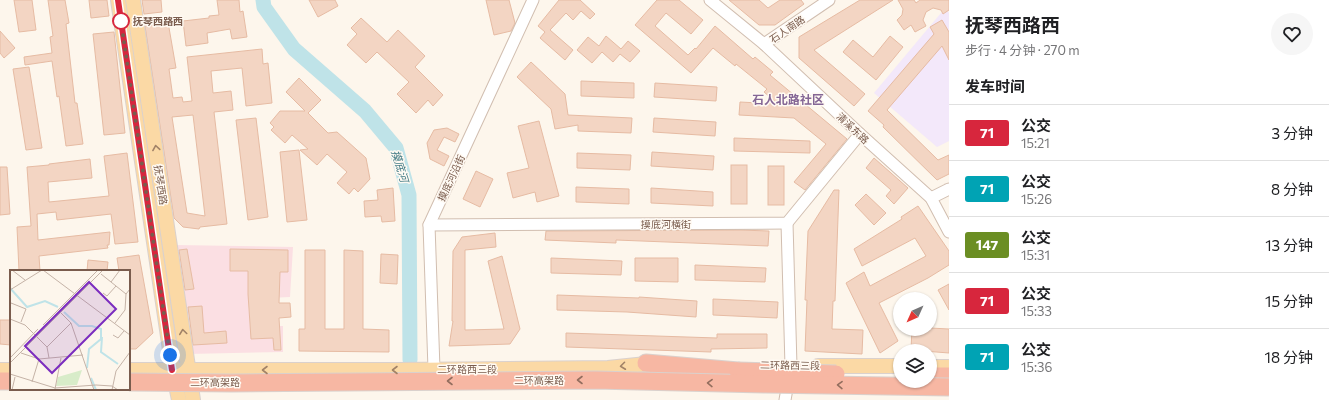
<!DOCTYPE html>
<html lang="zh">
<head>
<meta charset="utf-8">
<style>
  :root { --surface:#fff; --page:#f6f6f6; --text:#202124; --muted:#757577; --line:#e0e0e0 }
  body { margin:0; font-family:Commissioner,"Noto Sans SC",sans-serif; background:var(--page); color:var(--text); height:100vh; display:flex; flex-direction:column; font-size:15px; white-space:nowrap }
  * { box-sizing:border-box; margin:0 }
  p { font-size:13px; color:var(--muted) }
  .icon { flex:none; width:22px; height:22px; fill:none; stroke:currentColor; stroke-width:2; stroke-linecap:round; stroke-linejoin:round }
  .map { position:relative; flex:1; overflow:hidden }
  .sheet { display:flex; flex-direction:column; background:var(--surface); width:380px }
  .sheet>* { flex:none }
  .badge { padding:0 8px; border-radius:3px; font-size:14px; line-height:26px }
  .needle { width:26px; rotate:225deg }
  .tools { position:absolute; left:893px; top:292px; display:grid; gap:8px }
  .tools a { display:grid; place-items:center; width:44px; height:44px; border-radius:50%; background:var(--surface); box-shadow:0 1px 3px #0004; font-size:20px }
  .you { position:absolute; width:20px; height:20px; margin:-10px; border:3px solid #fff; border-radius:50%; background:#1a73e8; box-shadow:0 0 0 6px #1a73e833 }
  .map>.badge { position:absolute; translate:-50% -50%; box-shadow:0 0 0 2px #fff }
  h2 { padding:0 16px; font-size:15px; line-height:36px }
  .round { display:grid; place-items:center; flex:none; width:42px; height:42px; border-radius:21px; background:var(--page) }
  .overview { display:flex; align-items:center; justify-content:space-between; height:68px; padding:0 16px }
  h1 { font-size:19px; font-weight:700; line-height:30px }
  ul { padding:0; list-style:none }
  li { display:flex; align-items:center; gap:12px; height:56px; padding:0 16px; border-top:1px solid var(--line) }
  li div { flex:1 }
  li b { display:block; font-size:15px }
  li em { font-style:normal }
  li .badge { min-width:44px; font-weight:700; text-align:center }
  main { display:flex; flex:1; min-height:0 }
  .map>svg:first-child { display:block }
  .education { fill:#f3e8fa }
  .medical { fill:#fbdfe3 }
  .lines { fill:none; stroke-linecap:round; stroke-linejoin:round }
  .river { stroke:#bfe3e8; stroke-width:15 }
  .building { fill:#f3d5c3; stroke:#e6bba3; fill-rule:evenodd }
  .minor-casing { stroke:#d1beb0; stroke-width:13 }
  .major-casing { stroke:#dad1cd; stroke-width:16 }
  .highway-casing { stroke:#dad1cd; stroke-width:19 }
  .minor { stroke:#fff; stroke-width:11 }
  .major { stroke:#fbd9a5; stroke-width:14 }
  .highway { stroke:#f7b7a3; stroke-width:17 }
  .highway-bridge-casing { stroke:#dad1cd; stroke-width:19; stroke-linecap:butt }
  .highway-bridge { stroke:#f7b7a3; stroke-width:17 }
  .oneway { stroke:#a18267 }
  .oneway2 { stroke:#936e5e }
  .line-casing { stroke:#fff; stroke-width:9 }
  .line { stroke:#d7263d; stroke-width:6 }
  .walk { stroke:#7a5c4d; stroke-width:4; stroke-dasharray:0 7.2 }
  .stop-dot { fill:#fff; stroke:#d7263d; stroke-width:2 }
  .labels { text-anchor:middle; stroke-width:3; stroke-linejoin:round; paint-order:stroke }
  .stop-label { font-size:10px; font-weight:bold; fill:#7a5c4d; stroke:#fffaf3; text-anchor:start }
  .street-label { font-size:10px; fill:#7a5c4d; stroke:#fffaf3 }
  .water-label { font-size:11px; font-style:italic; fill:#437c86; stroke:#fffaf3 }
  .quarter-label { font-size:12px; font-weight:bold; fill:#846695; stroke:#fffaf3 }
  .inset-river { fill:none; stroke:#bfe3e8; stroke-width:2 }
  .inset-road { fill:none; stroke:#c5b3a7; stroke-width:1 }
  .view { fill:#7b2cbf; fill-opacity:0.15; stroke:#7b2cbf; stroke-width:2 }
  .inset-edge { fill:none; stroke:#7a5c4d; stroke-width:2 }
</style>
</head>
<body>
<main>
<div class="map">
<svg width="949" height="400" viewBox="0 0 949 400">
  <rect width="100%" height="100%" fill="#fdf6ec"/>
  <polygon class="education" points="946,7 949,13 949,141 937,147 874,93"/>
  <polygon class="medical" points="175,245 293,247 290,297 248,299 250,326 283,326 283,352 188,354"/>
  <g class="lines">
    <polyline class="river" points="263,0 264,7 294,49 365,111 396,148 409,195 410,360"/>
  </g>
  <g class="building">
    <polygon points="14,0 32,0 36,30 19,32"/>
    <polygon points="48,0 65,0 69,23 66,24 75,103 77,103 83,144 66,146 59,96 57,97 52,61 25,65 24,57 52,53 50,37 53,36"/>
    <polygon points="89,0 107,0 109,16 91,18"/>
    <polygon points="142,0 161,0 162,12 144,14"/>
    <polygon points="217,0 239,0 240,12 243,11 247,37 232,39 230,29 207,33 208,43 186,46 183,21 209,18 209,16 219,15"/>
    <polygon points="309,0 335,0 338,6 318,17"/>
    <polygon points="486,0 509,0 515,23 511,31 494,35"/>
    <polygon points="559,0 580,0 595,14 590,19 581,11 573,20 566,13 550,30 573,50 565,60 540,38 545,32 538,26"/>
    <polygon points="657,0 679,0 703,20 691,34 666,13 655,26 688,55 695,48 696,49 715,26 753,59 755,57 773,72 770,75 847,139 805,190 794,182 826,144 794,118 739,115 740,102 778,104 764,92 767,89 736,64 735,66 713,48 691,73 635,25"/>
    <polygon points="729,0 759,0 768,8 780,0 801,0 804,4 775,25 759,25"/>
    <polygon points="860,0 893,0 814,50 865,94 854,106 799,58 799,37"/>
    <polygon points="898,0 914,0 916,3 920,0 949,0 949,10 943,14 941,10 933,8 926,12 923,20 926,26 915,32 911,25 904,30 897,20 902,15 903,9"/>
    <polygon points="361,18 387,42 398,30 425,56 415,67 443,95 433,106 428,100 416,113 397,94 409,82 377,52 366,63 347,45 357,34 351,28"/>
    <polygon points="942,20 949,32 949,60 942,46 887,110 938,160 949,155 949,174 937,180 883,127 884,125 868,111 934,34 930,27"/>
    <path d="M168 22 176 68 169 69 173 98 182 97 183 102 192 101 187 57 262 49 263 64 268 63 272 103 246 106 242 68 211 71 213 93 231 91 233 110 214 112 227 224 200 227 199 229 183 227 174 218 145 26ZM193 115 205 216 187 213 172 117Z"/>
    <polygon points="0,31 15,48 4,58 0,53"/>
    <polygon points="114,32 125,133 104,135 93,34"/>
    <polygon points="606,36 621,49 628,41 640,51 630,62 620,54 613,62 602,52 592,63 577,50 588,37 599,46"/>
    <polygon points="890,36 903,47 876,80 843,52 853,40 873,57"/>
    <polygon points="531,62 565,94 568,115 632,118 631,133 578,131 578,125 555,129 551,109 517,77"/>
    <polygon points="29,67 42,148 26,150 13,69"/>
    <polygon points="299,78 321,100 308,113 328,133 337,132 366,158 370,179 358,192 354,188 349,194 337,183 347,172 327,154 317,165 300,150 308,149 292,135 285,143 271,130 274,127 270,123 280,111 305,111 286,92"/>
    <polygon points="581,81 634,83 634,98 581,96"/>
    <polygon points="655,83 717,87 716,101 654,97"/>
    <polygon points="256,118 268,217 248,220 236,120"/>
    <polygon points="654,118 716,122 715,136 653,132"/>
    <polygon points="539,121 559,196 537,202 535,192 513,198 507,173 529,168 518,126"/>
    <polygon points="447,128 459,134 455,142 444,137 437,150 449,156 444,166 430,159 427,143 434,130"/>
    <polygon points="734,138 810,141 810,153 734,151"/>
    <polygon points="299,150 307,220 287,222 280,152"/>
    <polygon points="652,152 714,156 713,170 651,166"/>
    <polygon points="127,153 138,242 115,244 111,214 57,220 56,212 37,214 38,240 110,232 109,245 107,245 108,248 39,256 40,271 19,271 17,227 31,226 27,167 49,165 49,164 90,159 92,178 48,182 49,202 109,196 104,156"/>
    <polygon points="577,153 631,155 630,170 577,168"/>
    <polygon points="874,158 908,188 894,204 886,196 891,190 866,168"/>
    <rect x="731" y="165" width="16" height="39"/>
    <rect x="768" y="166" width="16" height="39"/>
    <polygon points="0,167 7,167 10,214 0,215"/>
    <polygon points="476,171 493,179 480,207 463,199"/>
    <polygon points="576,187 629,189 629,204 576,202"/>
    <polygon points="393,188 395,221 382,222 381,216 365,217 364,201 378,200 377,190"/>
    <polygon points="651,188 713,192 713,206 651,203"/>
    <polygon points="834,190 839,190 835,301 833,301 832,329 863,330 862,354 805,351 807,300 805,300 808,231"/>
    <polygon points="866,194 886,213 874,225 855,205"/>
    <polygon points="918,206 949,251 949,265 928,278 879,303 898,341 880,353 846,283 864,272 870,286 926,256 915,238 862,266 854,249 902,219 901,217"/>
    <polygon points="740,230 769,231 768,246 616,240 616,243 545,240 546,231"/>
    <polygon points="495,233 496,247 465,250 465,330 504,329 488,261 502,256 520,329 510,344 449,346 453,321 452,321 453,251 462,237"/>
    <polygon points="187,249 194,289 185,290 179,250"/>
    <polygon points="230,249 288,250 288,272 280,272 279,303 290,303 291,317 279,318 281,350 274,350 273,338 251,339 248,294 248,271 230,271"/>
    <polygon points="305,250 325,250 325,329 344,329 344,250 363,251 363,329 389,330 389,352 299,351 299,329 305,329"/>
    <polygon points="381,254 398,255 397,284 380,283"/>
    <polygon points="139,255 153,333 136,349 129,349 129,271 119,271 117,258"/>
    <polygon points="551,258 622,261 621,275 551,273"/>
    <polygon points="635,258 678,258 678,282 635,281"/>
    <polygon points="88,260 108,262 107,271 87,271"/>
    <polygon points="695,265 766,268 765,282 695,280"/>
    <polygon points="949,284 949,310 938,290"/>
    <polygon points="557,295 639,298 639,297 697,301 696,317 627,312 557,310"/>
    <polygon points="713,299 778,302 777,318 713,315"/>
    <polygon points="202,306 204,333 226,331 227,343 193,345 188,307"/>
    <polygon points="0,320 11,320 11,345 0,344"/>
    <polygon points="930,328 949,329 949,353 911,350 912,329 930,329"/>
    <polygon points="566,333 717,338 717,334 767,334 767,348 711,349 711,352 566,347"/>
  </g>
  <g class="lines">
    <defs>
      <g id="minor">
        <polyline points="710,0 764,44 860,134 931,198 949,232"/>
        <polyline points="764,44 829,0"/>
        <polyline points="931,198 949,189"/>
        <polyline points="429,225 787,223 860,134"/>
        <polyline points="434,369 429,225 533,0"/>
        <polyline points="785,400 791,366 787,223"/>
      </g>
      <g id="major">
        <polyline points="118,0 173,370 179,400"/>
        <polyline points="133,0 193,400"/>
        <polyline points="818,366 900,366"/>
        <polyline points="930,367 949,367"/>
        <polyline points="0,370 11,370"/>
        <polyline points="129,370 396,370 608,368 656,363"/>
      </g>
      <g id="highway">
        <polyline points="646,363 738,371"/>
        <polyline points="930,376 949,376"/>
        <polyline points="0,381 11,381"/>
      </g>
    </defs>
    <use href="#minor" class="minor-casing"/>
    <use href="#major" class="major-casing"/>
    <use href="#highway" class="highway-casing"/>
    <use href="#minor" class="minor"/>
    <use href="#major" class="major"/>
    <use href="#highway" class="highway"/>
    <defs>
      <g id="highway-bridge">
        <polyline points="738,371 836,374"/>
        <polyline points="129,382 232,383 595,380 766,384 949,387"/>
      </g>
    </defs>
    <use href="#highway-bridge" class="highway-bridge-casing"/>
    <use href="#highway-bridge" class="highway-bridge"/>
  </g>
  <defs><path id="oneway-chevron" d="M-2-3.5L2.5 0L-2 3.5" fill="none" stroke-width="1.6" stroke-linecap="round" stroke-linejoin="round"/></defs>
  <g class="oneway">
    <use href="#oneway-chevron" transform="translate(156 148) rotate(-99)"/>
    <use href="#oneway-chevron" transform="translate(183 332) rotate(-98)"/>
    <use href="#oneway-chevron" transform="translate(623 366) rotate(173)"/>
    <use href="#oneway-chevron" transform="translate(265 370) rotate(180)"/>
    <use href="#oneway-chevron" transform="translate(395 370) rotate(180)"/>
  </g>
  <g class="oneway2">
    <use href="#oneway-chevron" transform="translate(580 380) rotate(180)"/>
    <use href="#oneway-chevron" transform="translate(450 381) rotate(180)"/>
    <use href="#oneway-chevron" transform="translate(710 383) rotate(-179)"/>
    <use href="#oneway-chevron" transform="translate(840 385) rotate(-179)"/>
  </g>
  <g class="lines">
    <defs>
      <polyline id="line" points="118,0 172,370"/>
    </defs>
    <use href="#line" class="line-casing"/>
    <use href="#line" class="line"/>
    <polyline class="walk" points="121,21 170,355"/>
  </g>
  <circle class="stop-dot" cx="121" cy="21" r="8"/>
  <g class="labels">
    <g class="stop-label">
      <text x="133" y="25">抚琴西路西</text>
    </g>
    <g class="street-label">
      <text transform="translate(787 29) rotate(-34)" y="4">石人南路</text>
      <text transform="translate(853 128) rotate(43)" y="4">清溪东路</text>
      <text transform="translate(451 178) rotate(-65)" y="4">摸底河沿街</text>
      <text transform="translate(161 185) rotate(81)" y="4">抚琴西路</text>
      <text x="666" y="228">摸底河横街</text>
      <text transform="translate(790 365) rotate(1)" y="4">二环路西三段</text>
      <text x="467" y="373">二环路西三段</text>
      <text x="539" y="384">二环高架路</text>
      <text x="215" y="386">二环高架路</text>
    </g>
    <g class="water-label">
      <text transform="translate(400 166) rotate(73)" y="4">摸底河</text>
    </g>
    <g class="quarter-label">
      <text x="788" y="104">石人北路社区</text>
    </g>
  </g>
  <g transform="translate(10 270)">
    <rect width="120" height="120" fill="#fdf6ec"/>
    <path d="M72 100 67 115 46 116 48 107Z" fill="#d8ecc9"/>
    <path class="inset-river" d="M0 18 17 37 35 31 48 37M54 42 69 56H82L91 59V69L79 79 77 98M92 67 91 82 108 94M81 108 86 120"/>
    <path class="inset-road" d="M2 0 15 10M33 0 120 65M91 4 116 24M101 12 110 0M0 20 32 0M93 23 97 26 106 16M0 35 1 33 16 39 11 52M51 43 61 53 84 120M0 49 15 55 37 77M105 53 115 40 116 24 120 19M33 55 88 0M103 65 108 68 114 61M11 83 29 89 73 85M0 88 28 59M39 88 37 77 61 53M0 93 93 0M0 104 45 118 86 115 102 116 108 120M22 112 29 89M45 119 51 88M2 120 5 107M102 120 106 101 120 82"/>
    <path class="view" d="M79 12 106 39 42 103 15 76Z"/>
    <rect width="120" height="120" class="inset-edge"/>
  </g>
</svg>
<div class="tools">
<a><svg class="needle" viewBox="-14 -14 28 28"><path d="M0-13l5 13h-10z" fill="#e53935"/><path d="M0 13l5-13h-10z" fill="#757577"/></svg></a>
<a><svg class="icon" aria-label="layers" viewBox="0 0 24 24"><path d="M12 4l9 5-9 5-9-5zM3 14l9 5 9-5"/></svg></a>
</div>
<div class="you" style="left:170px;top:355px"></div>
</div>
<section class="sheet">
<div class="overview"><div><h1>抚琴西路西</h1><p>步行 · 4 分钟 · 270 m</p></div><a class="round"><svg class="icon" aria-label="heart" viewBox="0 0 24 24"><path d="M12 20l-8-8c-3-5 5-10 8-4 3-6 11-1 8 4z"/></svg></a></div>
<h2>发车时间</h2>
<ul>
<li><span class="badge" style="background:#d7263d;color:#fff">71</span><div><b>公交</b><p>15:21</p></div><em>3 分钟</em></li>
<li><span class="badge" style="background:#00a3b4;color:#fff">71</span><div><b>公交</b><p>15:26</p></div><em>8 分钟</em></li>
<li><span class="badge" style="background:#6b8e23;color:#fff">147</span><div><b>公交</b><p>15:31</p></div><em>13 分钟</em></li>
<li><span class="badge" style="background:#d7263d;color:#fff">71</span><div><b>公交</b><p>15:33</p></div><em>15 分钟</em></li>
<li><span class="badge" style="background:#00a3b4;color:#fff">71</span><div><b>公交</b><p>15:36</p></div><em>18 分钟</em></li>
</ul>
</section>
</main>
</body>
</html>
